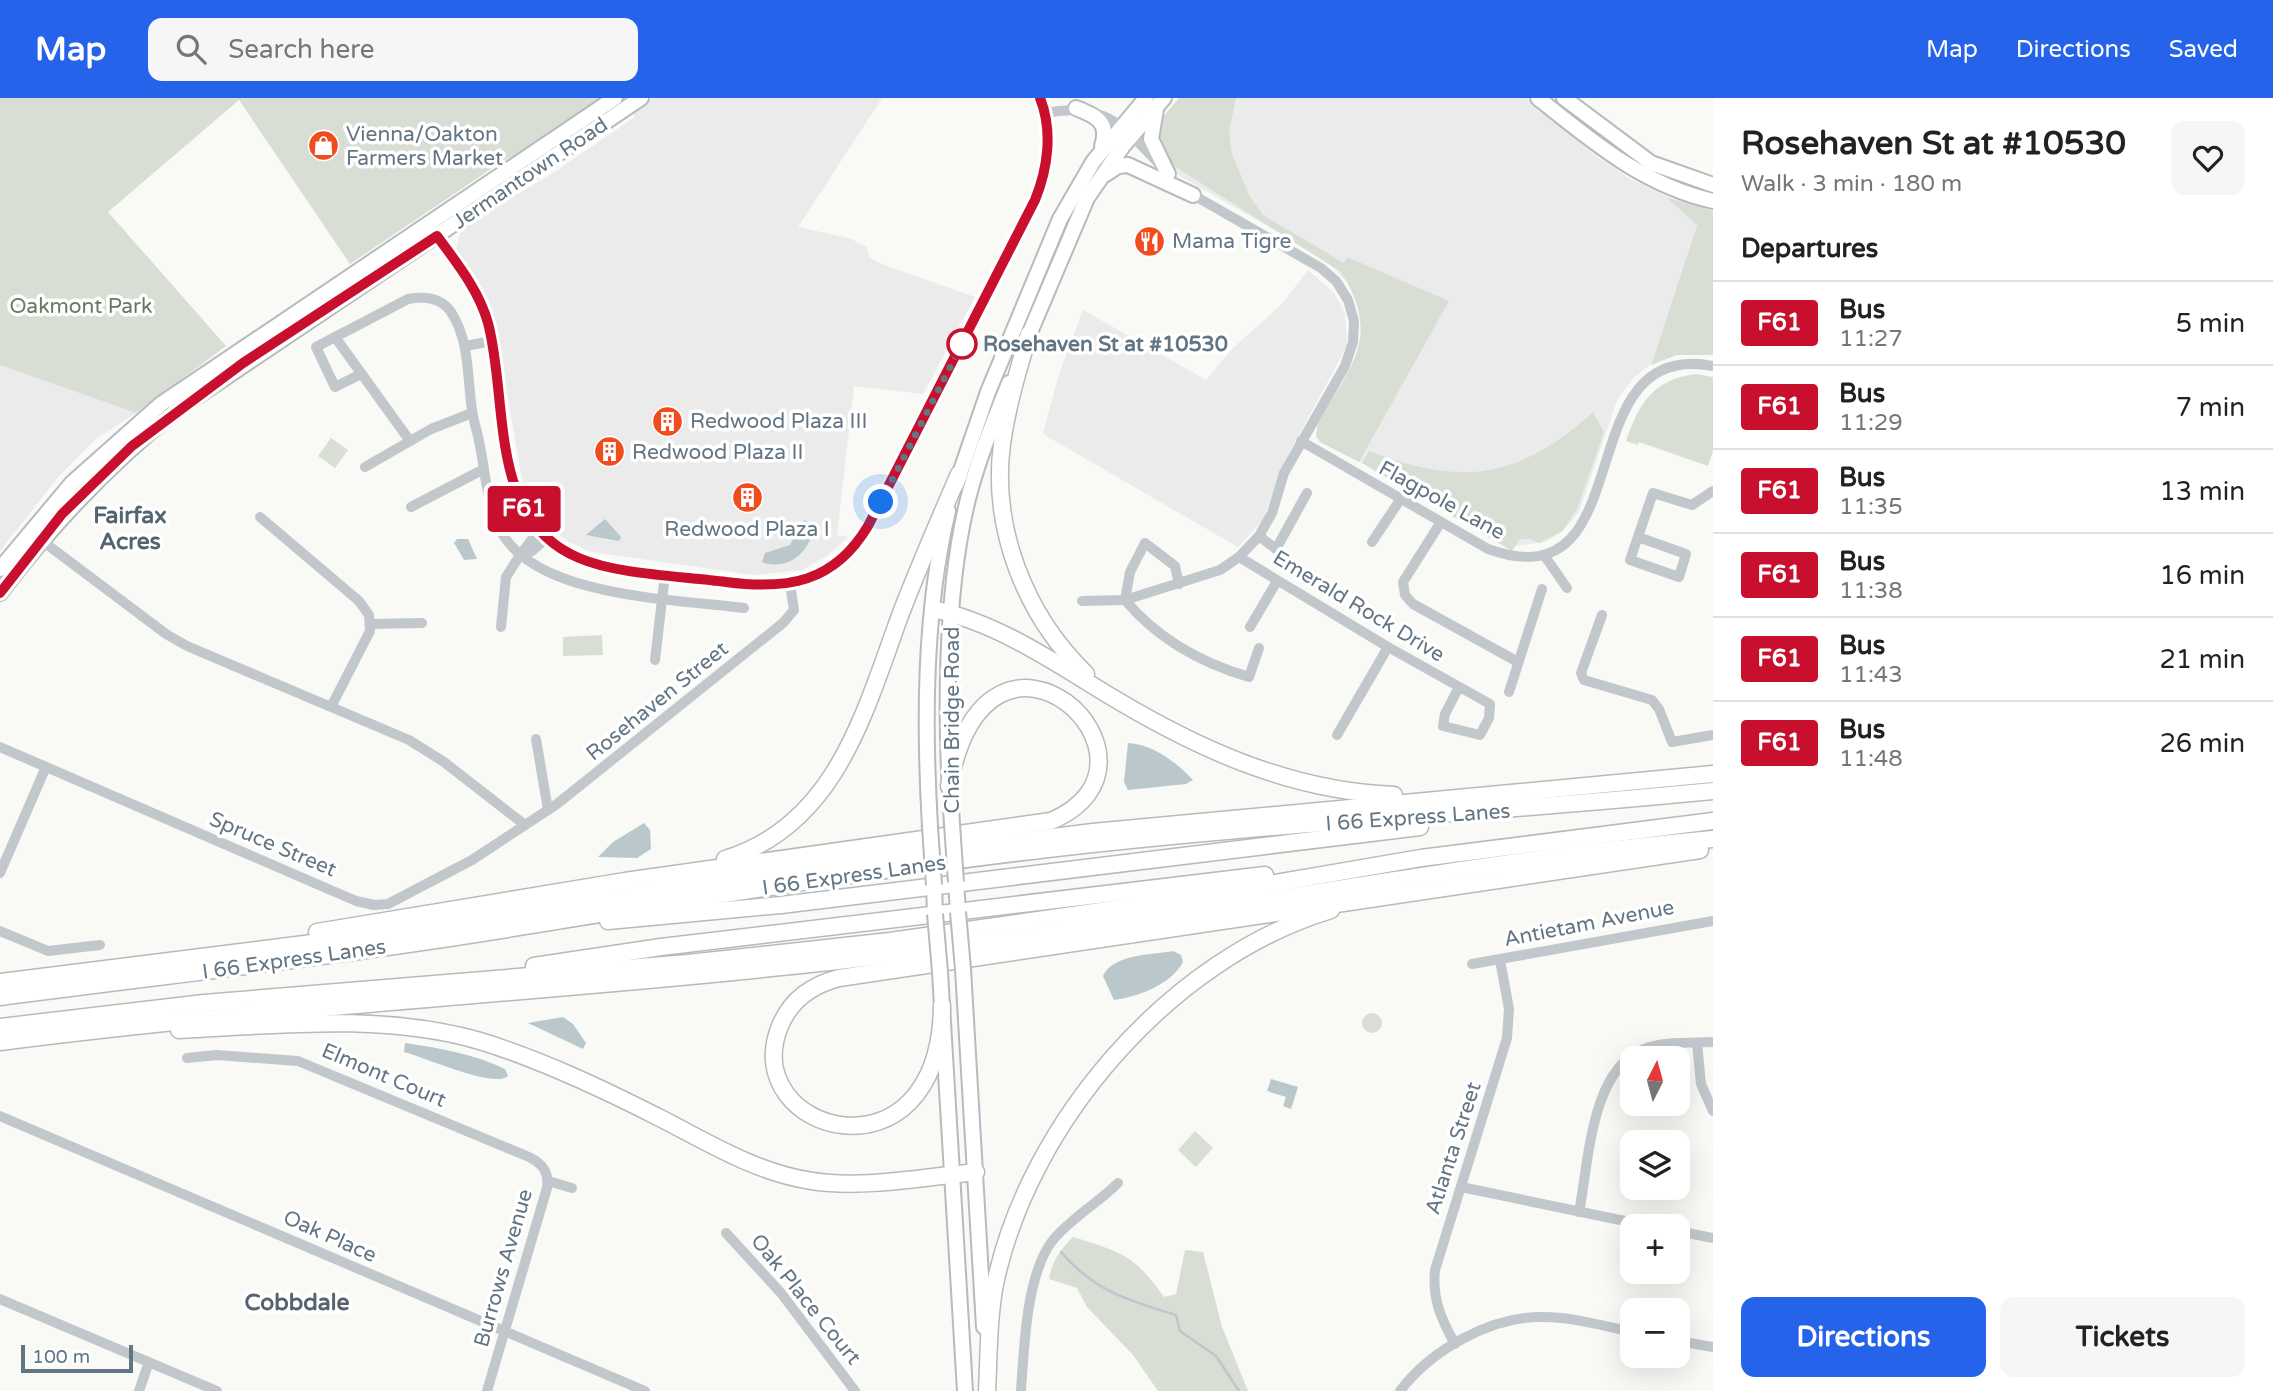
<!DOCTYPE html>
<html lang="en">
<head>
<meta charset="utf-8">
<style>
  :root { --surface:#fff; --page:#f6f6f6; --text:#222; --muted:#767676; --line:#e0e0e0; --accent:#2563eb }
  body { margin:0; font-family:"Varela Round",sans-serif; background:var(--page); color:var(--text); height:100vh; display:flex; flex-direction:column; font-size:26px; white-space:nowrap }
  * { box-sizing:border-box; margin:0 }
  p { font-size:23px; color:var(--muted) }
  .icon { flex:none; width:38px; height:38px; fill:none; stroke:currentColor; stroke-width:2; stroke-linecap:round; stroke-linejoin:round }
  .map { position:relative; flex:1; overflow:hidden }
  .details { display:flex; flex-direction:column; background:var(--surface); width:560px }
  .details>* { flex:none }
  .badge { padding:0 14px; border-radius:5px; font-size:24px; line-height:46px }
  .needle { width:46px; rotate:6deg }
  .fabs { position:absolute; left:1620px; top:948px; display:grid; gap:14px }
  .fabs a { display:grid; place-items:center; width:70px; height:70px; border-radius:14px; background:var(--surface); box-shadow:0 7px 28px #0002; font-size:35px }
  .scale { position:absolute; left:21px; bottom:18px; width:112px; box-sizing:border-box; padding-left:7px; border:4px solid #627584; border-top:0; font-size:19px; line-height:24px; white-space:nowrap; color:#627584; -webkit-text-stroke:5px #fff; paint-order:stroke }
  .you { position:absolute; width:35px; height:35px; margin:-18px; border:5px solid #fff; border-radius:50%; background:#1a73e8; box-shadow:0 0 0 10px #1a73e833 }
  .map>.badge { position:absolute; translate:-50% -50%; box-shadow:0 0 0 4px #fff }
  h2 { padding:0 28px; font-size:26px; line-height:63px }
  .round { display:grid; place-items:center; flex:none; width:74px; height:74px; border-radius:14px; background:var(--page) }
  .head { display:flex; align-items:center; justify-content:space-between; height:119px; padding:0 28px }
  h1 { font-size:33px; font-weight:700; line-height:52px }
  .cta { display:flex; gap:14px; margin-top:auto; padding:14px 28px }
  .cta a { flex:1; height:80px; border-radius:14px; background:var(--accent); color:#fff; font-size:28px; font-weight:700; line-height:80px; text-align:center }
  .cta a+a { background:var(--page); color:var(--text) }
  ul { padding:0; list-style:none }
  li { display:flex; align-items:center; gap:21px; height:84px; padding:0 28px; border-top:2px solid var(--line) }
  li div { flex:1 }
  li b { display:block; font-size:26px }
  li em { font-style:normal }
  li .badge { min-width:77px; font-weight:700; text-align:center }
  header { display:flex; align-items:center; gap:42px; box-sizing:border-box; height:98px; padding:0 35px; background:var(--accent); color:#fff }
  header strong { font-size:33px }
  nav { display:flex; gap:38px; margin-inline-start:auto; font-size:24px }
  .search { width:490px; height:63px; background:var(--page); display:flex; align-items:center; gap:18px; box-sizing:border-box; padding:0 24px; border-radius:14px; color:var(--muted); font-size:26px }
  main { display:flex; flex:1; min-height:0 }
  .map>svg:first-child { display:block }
  .built { fill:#eaebea }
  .green { fill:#d9ded5 }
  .water { fill:#bac8cc }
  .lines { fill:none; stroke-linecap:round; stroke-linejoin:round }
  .stream { stroke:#bac8cc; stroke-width:2.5 }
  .major-casing { stroke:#b5bbbf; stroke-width:18 }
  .highway-casing { stroke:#b5babe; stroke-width:19 }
  .minor { stroke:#c2c7cb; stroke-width:10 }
  .major { stroke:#fff; stroke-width:14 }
  .highway { stroke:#fff; stroke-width:16 }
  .major-bridge-casing { stroke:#b5bbbf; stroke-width:18; stroke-linecap:butt }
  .major-bridge { stroke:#fff; stroke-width:14 }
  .line-casing { stroke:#fff; stroke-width:16 }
  .line { stroke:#c8102e; stroke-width:10 }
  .walk { stroke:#627584; stroke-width:7; stroke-dasharray:0 12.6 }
  .stop-dot { fill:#fff; stroke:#c8102e; stroke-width:3.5 }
  .labels { text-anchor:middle; stroke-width:7; stroke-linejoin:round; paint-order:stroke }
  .poi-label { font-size:21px; fill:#627584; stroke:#fff; text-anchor:start }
  .street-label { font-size:21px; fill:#627584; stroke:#fff }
  .park-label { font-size:21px; fill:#667a61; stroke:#fff }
  .stop-label { font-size:21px; font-weight:bold; fill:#627584; stroke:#fff; text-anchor:start }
  .neighbourhood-label { font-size:23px; font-weight:bold; fill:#54636e; stroke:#fff }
</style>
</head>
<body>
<header>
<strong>Map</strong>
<div class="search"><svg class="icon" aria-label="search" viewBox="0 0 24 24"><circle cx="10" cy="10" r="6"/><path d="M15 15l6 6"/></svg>Search here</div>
<nav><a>Map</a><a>Directions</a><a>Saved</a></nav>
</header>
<main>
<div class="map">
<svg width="1713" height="1293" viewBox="0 0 1713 1293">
  <rect width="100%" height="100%" fill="#f9f9f6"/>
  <g class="built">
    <polygon points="653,0 882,0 798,129 849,140 867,149 869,159 884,167 975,199 923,296 854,288 837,437 848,439 828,457 802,472 755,477 591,454 567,443 550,429 531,405 523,386 492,210 456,151 462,129 553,75 635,19 633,14"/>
    <polygon points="1181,0 1526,0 1597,59 1630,81 1666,98 1697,126 1651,266 1633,280 1617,302 1579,414 1562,434 1545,444 1516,448 1493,442 1323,342 1363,250 1363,220 1352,189 1324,160 1159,66"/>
    <polygon points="1308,172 1334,195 1345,215 1347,248 1282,368 1263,422 1238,449 1043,336 1058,279 1083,212 1206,282 1232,251 1281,207"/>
    <polygon points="0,267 136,315 96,341 59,378 0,453"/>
  </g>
  <g class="green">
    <polygon points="0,0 602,0 540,44 503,63 350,166 239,2 108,114 226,248 136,315 0,267"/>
    <path d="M1179 0H1236L1229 34 1232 56 1250 99 1263 117 1344 165 1347 159 1449 203 1359 364 1320 344 1316 338 1318 325C1351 267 1382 239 1341 174L1171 66 1156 37 1161 21Z"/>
    <polygon points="1666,99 1713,113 1713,257 1677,257 1651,267 1697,127"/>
    <path d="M1696 276 1713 279V353L1708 368 1639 344 1638 347 1626 343C1639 305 1654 281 1696 276Z"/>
    <path d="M1593 314 1604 334 1577 411 1563 432 1539 445 1530 441H1520L1512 453 1362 365 1369 353C1462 389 1519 381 1593 314Z"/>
    <polygon points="331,340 348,352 335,370 318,358"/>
    <polygon points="602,537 603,557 563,558 563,539"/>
    <circle cx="1372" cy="925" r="10"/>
    <polygon points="1195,1033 1213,1050 1196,1069 1178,1052"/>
    <path d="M1073 1139C1122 1154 1134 1157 1164 1199L1176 1196 1185 1152 1203 1154 1222 1229 1248 1293H1158L1133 1257 1087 1209 1077 1190 1049 1181C1052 1163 1060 1152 1073 1139Z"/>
  </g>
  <g class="water">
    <polygon points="605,421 621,439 619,443 586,437"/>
    <path d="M804 422 813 427C812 453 788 474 762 464L765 455 790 447Z"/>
    <polygon points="457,441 468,441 477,461 464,462 454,445"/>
    <path d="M1128 645C1153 646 1177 665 1193 682L1186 686 1128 692 1124 684Z"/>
    <polygon points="644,725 650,732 651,751 637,760 598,759 613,744"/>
    <path d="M1173 853 1181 857 1183 864C1171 887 1137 899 1114 902L1103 878C1113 856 1151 857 1173 853Z"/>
    <polygon points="563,919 573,926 586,945 583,951 528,925"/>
    <path d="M405 945C439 950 474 956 505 971L508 978C495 991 424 959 404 954Z"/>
    <polygon points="1271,981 1298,989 1291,1011 1283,1008 1286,999 1267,993"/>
  </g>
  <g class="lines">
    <path class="stream" d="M1061 1154C1094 1193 1129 1203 1176 1217L1180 1233 1216 1258 1239 1293"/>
    <defs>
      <g id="major">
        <path d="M1538 0C1593 44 1643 87 1713 103"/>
        <polyline points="1564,0 1651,65 1713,87"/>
        <path d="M1076 10C1096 18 1110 24 1102 48"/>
        <polyline points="1156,11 1151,41 1168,76"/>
        <polyline points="1106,76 1118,68 1128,67 1193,97"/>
        <polyline points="1025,246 1087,100 1123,48 1164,0"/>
        <polyline points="956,387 988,294 1060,121 1093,64 1146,0"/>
        <polyline points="0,471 72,385 161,306 615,0"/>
        <path d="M0 495C53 425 109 366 177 312L641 0"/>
        <path d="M952 726C945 627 944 497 968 401 978 361 994 323 1009 285"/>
        <path d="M930 729C924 624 924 515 948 413"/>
        <polyline points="956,784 958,814"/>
        <polyline points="934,787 935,816"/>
        <polyline points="963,871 984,1229"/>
        <polyline points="940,874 965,1293"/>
      </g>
      <g id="highway">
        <path d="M1029 236C1018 272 1007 309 1002 346 991 430 1025 517 1086 576"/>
        <path d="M933 511C998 525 1054 564 1110 598 1198 651 1290 693 1394 697"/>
        <path d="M725 761C837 727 865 612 901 515 919 468 939 422 959 376"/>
        <polyline points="608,823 781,807 1420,729"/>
        <path d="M317 834 625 783 1051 723C1189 664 987 477 949 688"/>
        <polyline points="534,868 661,849 1265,777"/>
        <polyline points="0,884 360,839 873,761 1093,734 1713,676"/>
        <path d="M0 899C169 877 339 858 507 831 687 802 867 772 1048 751 1269 725 1491 715 1713 693"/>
        <path d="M942 907C940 1093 736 1035 780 928 791 901 812 887 839 880L1700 752"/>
        <polyline points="0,929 204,905 688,865 890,843 1164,804 1421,760 1713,723"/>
        <path d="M179 932C278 927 383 915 480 943 542 962 603 991 660 1020 709 1045 757 1075 812 1083 862 1091 925 1079 976 1074"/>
        <path d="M0 944C301 905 605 892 906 855 1176 823 1442 766 1713 741"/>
        <path d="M987 1292C989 1257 988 1221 995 1186 1029 1024 1171 860 1331 812"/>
      </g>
    </defs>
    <use href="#major" class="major-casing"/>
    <use href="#highway" class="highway-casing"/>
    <g class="minor">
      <path d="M1045 15C1105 3 1123 28 1161 68"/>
      <path d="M433 133C453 161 477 189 487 223 509 302 486 418 576 459 615 477 674 477 716 483 778 491 823 491 863 437L1027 119C1045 82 1056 40 1040 0"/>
      <polyline points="335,239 410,343"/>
      <polyline points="466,248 491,243"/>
      <path d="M361 276 335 289 316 249 408 201C424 198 441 199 451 214 470 243 467 279 472 312 473 322 477 332 479 343 486 375 486 412 505 440 547 500 676 501 744 510"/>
      <path d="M1301 343 1488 451C1646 508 1564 239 1713 268"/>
      <polyline points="365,369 431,331 472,315"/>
      <polyline points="411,409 484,371"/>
      <polyline points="260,419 359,503 369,517 370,533 332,607"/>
      <polyline points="1441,424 1403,484 1405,497 1413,506 1518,564"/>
      <polyline points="539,432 520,457 532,453 547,440"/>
      <polyline points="1259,438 1276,451 1307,395"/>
      <polyline points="37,439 166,536 187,548 409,642 444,664 525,727"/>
      <polyline points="1638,439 1686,456 1679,479 1630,462 1653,395 1692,407 1713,393"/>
      <polyline points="1372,444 1400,402"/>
      <polyline points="1544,457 1567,490"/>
      <polyline points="1239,459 1388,549 1490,606 1489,620 1480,637 1443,628 1445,616 1459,589"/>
      <path d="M1179 486 1175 468 1145 445 1130 474 1125 502C1157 540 1201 565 1249 579L1259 550"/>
      <polyline points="1082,503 1125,502 1220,472 1239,459 1259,438 1272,415 1284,375 1345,268 1353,244 1354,223 1348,202 1336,183 1321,170 1188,94"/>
      <polyline points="1602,517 1581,575 1584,582 1652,602 1659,611 1672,644 1713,637"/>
      <polyline points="371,526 422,525"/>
      <polyline points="501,529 506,479 520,457"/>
      <polyline points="1250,529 1277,483"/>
      <polyline points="655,562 665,476"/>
      <polyline points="1509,594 1542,491"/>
      <polyline points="1337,637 1388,549"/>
      <polyline points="536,641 548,712"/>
      <polyline points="0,649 356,803 374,807 388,806 472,762 557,706 783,525 794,512 790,486"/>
      <polyline points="0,775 45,671"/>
      <polyline points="0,833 48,853 100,847"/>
      <polyline points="1472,866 1713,823"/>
      <polyline points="1697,945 1701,986 1713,1013"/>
      <path d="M187 960 217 957 298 963 529 1059C543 1066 549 1074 547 1090L487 1293"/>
      <polyline points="0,1018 645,1293"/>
      <polyline points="548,1083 572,1090"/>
      <polyline points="1461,1089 1654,1129"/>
      <path d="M1579 1114C1589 1065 1590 972 1644 951 1664 943 1691 945 1713 944"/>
      <polyline points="1678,1133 1713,1140"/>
      <polyline points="726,1135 781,1195 855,1293"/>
      <polyline points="0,1201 217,1293"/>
      <polyline points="1678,1243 1713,1249"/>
      <path d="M1455 1246C1441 1221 1432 1201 1435 1172L1507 940 1509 911 1500 862"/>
      <polyline points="139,1293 149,1264"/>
      <path d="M1021 1293C1024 1251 1026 1176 1053 1142 1071 1120 1098 1105 1118 1085"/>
      <path d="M1400 1293C1431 1252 1491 1218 1543 1219 1573 1219 1603 1228 1633 1234"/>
    </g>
    <use href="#major" class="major"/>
    <use href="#highway" class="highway"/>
    <defs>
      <g id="major-bridge">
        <polyline points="952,726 956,784"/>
        <polyline points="930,729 934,787"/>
        <polyline points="958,814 963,871"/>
        <polyline points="935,816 940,874"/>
      </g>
    </defs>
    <use href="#major-bridge" class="major-bridge-casing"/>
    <use href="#major-bridge" class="major-bridge"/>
  </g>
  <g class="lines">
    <defs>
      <path id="line" d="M0 495 62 416 132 348 243 265 437 138C456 164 479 192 488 225 509 304 487 422 579 460 618 477 683 478 726 484 787 492 834 485 868 428L1035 102C1048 70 1053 33 1040 0"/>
    </defs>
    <use href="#line" class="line-casing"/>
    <use href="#line" class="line"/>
    <polyline class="walk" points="881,404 966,238 962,246"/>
  </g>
  <defs>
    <symbol id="shop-disc" viewBox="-11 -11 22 22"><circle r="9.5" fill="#f14c1e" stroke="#fff"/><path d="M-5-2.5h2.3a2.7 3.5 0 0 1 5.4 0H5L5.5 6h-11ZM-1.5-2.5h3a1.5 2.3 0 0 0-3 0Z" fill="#fff"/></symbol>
    <symbol id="restaurant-disc" viewBox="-11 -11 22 22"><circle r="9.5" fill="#f14c1e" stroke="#fff"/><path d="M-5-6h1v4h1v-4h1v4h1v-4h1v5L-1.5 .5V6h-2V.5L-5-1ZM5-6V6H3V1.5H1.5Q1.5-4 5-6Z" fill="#fff"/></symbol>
    <symbol id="building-disc" viewBox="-11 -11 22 22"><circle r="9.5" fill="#f14c1e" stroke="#fff"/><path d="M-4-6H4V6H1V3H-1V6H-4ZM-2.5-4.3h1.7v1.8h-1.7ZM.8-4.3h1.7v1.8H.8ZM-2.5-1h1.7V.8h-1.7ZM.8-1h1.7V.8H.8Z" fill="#fff"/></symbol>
  </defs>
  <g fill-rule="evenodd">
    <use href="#shop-disc" x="306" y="30" width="35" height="35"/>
    <use href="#restaurant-disc" x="1132" y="126" width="35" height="35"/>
    <use href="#building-disc" x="650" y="306" width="35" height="35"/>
    <use href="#building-disc" x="592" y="336" width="35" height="35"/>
    <use href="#building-disc" x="730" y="382" width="35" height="35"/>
  </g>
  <circle class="stop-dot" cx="962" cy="246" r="14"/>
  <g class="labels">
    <g class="poi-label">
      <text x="346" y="43">Vienna/Oakton<tspan x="346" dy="24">Farmers Market</tspan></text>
      <text x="1172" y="150">Mama Tigre</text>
      <text x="690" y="330">Redwood Plaza III</text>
      <text x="632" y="361">Redwood Plaza II</text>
      <text x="747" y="438" text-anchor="middle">Redwood Plaza I</text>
    </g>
    <g class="street-label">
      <text transform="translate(530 75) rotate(-34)" y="7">Jermantown Road</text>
      <text transform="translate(1442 402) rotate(29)" y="7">Flagpole Lane</text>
      <text transform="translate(1359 508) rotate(31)" y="7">Emerald Rock Drive</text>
      <text transform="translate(657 603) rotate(-39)" y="7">Rosehaven Street</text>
      <text transform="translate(952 622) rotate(-90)" y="7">Chain Bridge Road</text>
      <text transform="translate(1418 719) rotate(-4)" y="7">I 66 Express Lanes</text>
      <text transform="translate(273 746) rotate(23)" y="7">Spruce Street</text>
      <text transform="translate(854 777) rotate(-8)" y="7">I 66 Express Lanes</text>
      <text transform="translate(1589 825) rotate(-11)" y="7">Antietam Avenue</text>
      <text transform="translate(294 861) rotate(-8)" y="7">I 66 Express Lanes</text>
      <text transform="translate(384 977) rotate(23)" y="7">Elmont Court</text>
      <text transform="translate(1453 1050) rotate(-72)" y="7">Atlanta Street</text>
      <text transform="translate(330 1138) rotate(24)" y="7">Oak Place</text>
      <text transform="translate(503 1170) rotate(-74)" y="7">Burrows Avenue</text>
      <text transform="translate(806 1201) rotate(51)" y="7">Oak Place Court</text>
    </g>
    <g class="park-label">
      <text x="81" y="215">Oakmont Park</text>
    </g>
    <g class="stop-label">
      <text x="983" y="253">Rosehaven St at #10530</text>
    </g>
    <g class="neighbourhood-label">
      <text x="130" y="425">Fairfax<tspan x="130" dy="26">Acres</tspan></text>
      <text x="297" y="1212">Cobbdale</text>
    </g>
  </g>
</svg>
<div class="fabs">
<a><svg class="needle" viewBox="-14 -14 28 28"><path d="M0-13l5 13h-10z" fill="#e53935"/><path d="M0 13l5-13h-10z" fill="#767676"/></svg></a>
<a><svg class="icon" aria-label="layers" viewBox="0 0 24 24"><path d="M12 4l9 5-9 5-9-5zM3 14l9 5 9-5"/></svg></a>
<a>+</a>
<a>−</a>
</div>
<div class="scale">100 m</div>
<div class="you" style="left:881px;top:404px"></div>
<b class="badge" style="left:524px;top:411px;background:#c8102e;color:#fff">F61</b>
</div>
<section class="details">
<div class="head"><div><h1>Rosehaven St at #10530</h1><p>Walk · 3 min · 180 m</p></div><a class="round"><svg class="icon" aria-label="heart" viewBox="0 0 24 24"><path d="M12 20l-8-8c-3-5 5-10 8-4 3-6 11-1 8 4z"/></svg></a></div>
<h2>Departures</h2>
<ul>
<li><span class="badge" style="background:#c8102e;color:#fff">F61</span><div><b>Bus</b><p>11:27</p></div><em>5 min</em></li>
<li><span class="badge" style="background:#c8102e;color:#fff">F61</span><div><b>Bus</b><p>11:29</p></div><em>7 min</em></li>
<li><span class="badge" style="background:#c8102e;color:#fff">F61</span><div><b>Bus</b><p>11:35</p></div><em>13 min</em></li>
<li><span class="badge" style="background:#c8102e;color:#fff">F61</span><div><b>Bus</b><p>11:38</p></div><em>16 min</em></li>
<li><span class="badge" style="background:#c8102e;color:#fff">F61</span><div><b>Bus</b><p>11:43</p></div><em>21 min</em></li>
<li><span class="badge" style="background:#c8102e;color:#fff">F61</span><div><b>Bus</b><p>11:48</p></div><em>26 min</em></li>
</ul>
<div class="cta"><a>Directions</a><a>Tickets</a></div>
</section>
</main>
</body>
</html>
